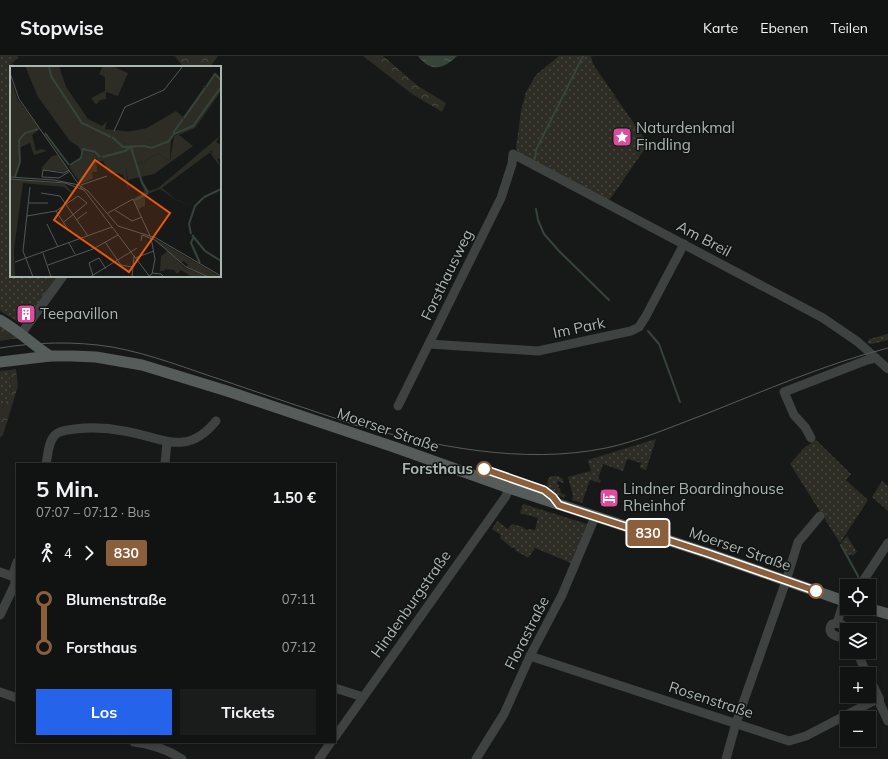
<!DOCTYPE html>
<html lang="de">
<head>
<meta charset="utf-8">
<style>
  :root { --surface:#111312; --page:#1a1c1b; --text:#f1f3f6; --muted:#9c9e9f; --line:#303232; --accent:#2563eb }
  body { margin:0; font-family:Mulish,sans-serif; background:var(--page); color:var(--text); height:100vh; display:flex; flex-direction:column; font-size:15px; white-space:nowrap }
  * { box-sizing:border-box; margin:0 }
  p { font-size:13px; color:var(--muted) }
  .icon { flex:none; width:22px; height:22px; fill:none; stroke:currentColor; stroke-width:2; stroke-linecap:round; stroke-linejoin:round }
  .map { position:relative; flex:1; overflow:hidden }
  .drawer { position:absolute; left:16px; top:407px; width:320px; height:280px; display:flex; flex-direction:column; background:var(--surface); border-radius:0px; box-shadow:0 2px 6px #0003,0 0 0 1px var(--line) }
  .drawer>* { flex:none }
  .badge { padding:0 8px; border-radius:3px; font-size:14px; line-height:26px }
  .buttons { position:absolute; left:840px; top:523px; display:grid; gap:8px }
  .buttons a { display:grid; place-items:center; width:36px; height:36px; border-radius:0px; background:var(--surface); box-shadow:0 2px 6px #0003,0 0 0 1px var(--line); font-size:20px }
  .map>.badge { position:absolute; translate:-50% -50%; box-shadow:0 0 0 2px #fff }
  .legs { display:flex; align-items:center; gap:6px; height:44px; padding:0 20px; font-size:13px }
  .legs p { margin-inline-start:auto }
  .headline { display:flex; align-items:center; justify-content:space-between; height:68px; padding:0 20px }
  h1 { font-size:22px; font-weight:700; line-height:30px }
  .primary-button { display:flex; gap:8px; margin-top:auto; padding:8px 20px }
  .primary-button a { flex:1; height:46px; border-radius:0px; background:var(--accent); color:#fff; font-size:16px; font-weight:700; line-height:46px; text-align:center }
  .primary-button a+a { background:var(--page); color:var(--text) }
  ul { padding:0 20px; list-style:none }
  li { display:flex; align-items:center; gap:14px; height:48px; font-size:15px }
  li i { display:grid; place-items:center; width:6px; height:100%; margin:0 5px; background:currentColor }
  li i::after { content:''; width:10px; height:10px; margin:-5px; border:3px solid; border-radius:50%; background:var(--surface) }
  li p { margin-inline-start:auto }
  li:first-child i { background:linear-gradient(#0000 50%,currentColor 0) }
  li:last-child i { background:linear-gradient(currentColor 50%,#0000 0) }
  header { display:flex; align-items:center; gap:24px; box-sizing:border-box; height:56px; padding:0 20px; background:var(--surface); border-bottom:1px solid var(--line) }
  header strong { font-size:19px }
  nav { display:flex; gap:22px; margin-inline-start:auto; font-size:14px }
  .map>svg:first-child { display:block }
  .green { fill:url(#green-dots) }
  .forest { fill:url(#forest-crowns) }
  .water { fill:url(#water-ripples) }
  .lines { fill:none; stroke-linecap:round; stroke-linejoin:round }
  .stream { stroke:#36443a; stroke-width:2 }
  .minor { stroke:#3e4241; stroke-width:9 }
  .major { stroke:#555c59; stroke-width:11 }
  .tram { stroke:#565c59; stroke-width:1 }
  .line-1-casing { stroke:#fff; stroke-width:9 }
  .line-1 { stroke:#8b5e3c; stroke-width:6 }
  .stop-1-dot { fill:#fff; stroke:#8b5e3c; stroke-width:2 }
  .labels { text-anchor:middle; stroke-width:3; stroke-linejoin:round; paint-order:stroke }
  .poi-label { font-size:15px; fill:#abb7b1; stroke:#121413; text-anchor:start }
  .street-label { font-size:15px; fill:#abb7b1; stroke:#121413 }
  .stop-label { font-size:15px; font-weight:bold; fill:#abb7b1; stroke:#121413; text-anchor:end }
  .inset-river { fill:none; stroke:#36443a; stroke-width:2 }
  .inset-road { fill:none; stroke:#525855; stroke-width:1 }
  .view { fill:#e8590c; fill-opacity:0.15; stroke:#e8590c; stroke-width:2 }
  .inset-edge { fill:none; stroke:#abb7b1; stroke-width:2 }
</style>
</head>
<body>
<header>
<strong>Stopwise</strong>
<nav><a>Karte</a><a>Ebenen</a><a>Teilen</a></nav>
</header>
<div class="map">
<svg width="888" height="703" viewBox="0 0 888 703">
  <defs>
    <pattern id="green-dots" width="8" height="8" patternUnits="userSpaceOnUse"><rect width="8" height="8" fill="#2d2d26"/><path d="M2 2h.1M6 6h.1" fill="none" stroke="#494943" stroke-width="1.8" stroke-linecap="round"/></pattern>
    <pattern id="forest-crowns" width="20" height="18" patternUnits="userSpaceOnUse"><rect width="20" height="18" fill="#2d2d26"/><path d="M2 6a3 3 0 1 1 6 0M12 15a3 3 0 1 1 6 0" fill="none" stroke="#494943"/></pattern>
    <pattern id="water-ripples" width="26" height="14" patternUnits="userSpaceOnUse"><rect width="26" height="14" fill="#36443a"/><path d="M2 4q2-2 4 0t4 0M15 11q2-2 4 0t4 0" fill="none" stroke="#505d54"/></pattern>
  </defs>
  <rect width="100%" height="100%" fill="#171918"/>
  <g class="green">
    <polygon points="0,0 17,0 18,2 12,7 16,11 11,11 11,220 49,220 34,259 28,266 21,268 0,255"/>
    <polygon points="559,0 591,0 593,8 648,88 613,139 608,145 520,99 516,92 521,55 526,36 536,19"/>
    <polygon points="888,278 888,284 872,288 867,287 869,283"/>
    <polygon points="9,314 12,334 0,356 0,315"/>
    <polygon points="656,383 646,414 640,412 641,407 627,403 623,415 603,408 598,423 601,424 600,427 590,424 582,447 572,444 573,440 568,421 591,415 588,404"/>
    <polygon points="816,384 851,418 846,424 868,444 840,487 790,408 804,392"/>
    <polygon points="551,420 558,420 563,423 563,427 558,425 557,428 559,429 558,432 560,432 561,437 566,439 564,442 555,438 547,431 548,423"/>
    <polygon points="882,425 888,430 888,455 872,441"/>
    <polygon points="523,448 587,468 571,507 535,492 528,502 515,494 515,492 512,492 500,482 501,479 492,473 497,465 508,473 512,468 523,471 523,472 528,474 528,473 535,474 538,462 520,457"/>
    <polygon points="847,480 857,496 852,500 851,498 848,500 841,487"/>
  </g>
  <g class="forest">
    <polygon points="175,0 218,0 210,11 183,11"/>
    <polygon points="363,0 383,0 418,30 446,47 442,56 412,38"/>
    <polygon points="49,220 62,220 34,259"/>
    <polygon points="0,269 19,282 0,285"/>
    <polygon points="16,313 18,330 3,379 0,382 0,356 12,334 9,314"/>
  </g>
  <path class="water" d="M418 0H457C444 13 431 17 418 0Z"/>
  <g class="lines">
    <g class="stream">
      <polyline points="535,103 536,94 583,0"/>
      <polyline points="536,153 538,164 544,178 559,195 609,244"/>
      <polyline points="648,275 659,288 680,346"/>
      <polyline points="841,489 858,520 859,525"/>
    </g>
    <g class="minor">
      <polyline points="21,278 63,220"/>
      <polyline points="429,288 538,295 631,275 639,271 646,260 684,188"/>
      <polyline points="398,350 501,142 512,108 513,98 823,262 858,286 888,313"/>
      <polyline points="811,382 805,371 794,359 784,336 867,304 876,302"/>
      <path d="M46 408C48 399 48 386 55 379 60 374 69 374 75 373 91 371 109 372 124 375 162 381 186 402 216 365"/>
      <polyline points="165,408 167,386"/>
      <polyline points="0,516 17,522"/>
      <polyline points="862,530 863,525 888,487"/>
      <polyline points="0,559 15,528 14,515 17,506"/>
      <polyline points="837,567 844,545"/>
      <path d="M847 580C838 583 825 578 832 568 839 566 844 569 847 574"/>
      <polyline points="857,596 867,618"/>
      <polyline points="530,600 789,685 806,680 879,642"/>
      <polyline points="869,621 879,642 880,648 888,665"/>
      <polyline points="335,632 363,641"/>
      <polyline points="0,636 17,642"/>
      <polyline points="335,681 506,440 509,432"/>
      <path d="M134 686C150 688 168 694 182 703"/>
      <polyline points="319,703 331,686"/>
      <polyline points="476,703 504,658 530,600 562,539 595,461"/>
      <polyline points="726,703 736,667 786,525 798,486 820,460"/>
    </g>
    <g class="major">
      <path d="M0 264C18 274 33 289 50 300"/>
      <polyline points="0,306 50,300 72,300 96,301 142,309 227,335 394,391 509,432 707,497 847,546"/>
      <polyline points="868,552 888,558"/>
    </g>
    <path class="tram" d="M0 292C36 286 75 285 112 291 151 298 188 313 225 325 268 340 311 354 355 369 435 390 522 409 606 392 639 385 671 371 703 359 764 335 825 308 888 292"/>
  </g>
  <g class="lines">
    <defs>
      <polyline id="line-1" points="484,413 544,434 553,441 559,449 707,497 816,535"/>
    </defs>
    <use href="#line-1" class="line-1-casing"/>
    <use href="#line-1" class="line-1"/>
  </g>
  <defs>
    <symbol id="sight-square" viewBox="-11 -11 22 22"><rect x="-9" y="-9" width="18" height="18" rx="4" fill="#db4d9d" stroke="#121413"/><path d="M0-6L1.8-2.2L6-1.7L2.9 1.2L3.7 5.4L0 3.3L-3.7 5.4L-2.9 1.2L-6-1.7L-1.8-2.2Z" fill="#fff"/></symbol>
    <symbol id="building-square" viewBox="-11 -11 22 22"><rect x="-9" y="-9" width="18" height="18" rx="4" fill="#db4d9d" stroke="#121413"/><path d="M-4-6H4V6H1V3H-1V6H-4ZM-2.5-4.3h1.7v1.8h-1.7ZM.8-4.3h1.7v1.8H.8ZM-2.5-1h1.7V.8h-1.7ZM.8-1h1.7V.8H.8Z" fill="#fff"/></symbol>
    <symbol id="hotel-square" viewBox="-11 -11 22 22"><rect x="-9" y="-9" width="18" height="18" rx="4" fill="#db4d9d" stroke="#121413"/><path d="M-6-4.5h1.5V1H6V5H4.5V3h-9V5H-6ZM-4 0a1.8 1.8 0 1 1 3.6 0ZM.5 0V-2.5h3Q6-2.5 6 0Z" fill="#fff"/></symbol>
  </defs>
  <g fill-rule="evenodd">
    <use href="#sight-square" x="611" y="70" width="22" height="22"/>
    <use href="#building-square" x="15" y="247" width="22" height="22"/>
    <use href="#hotel-square" x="598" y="431" width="22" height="22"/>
  </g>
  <g class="stop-1-dot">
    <circle cx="484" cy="413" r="7"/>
    <circle cx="816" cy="535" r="7"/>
  </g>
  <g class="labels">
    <g class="poi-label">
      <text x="636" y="77">Naturdenkmal<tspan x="636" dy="17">Findling</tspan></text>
      <text x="40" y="263">Teepavillon</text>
      <text x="623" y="438">Lindner Boardinghouse<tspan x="623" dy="17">Rheinhof</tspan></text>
    </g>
    <g class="street-label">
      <text transform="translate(704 183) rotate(28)" y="5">Am Breil</text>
      <text transform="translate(447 219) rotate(-64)" y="5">Forsthausweg</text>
      <text transform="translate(579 272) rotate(-12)" y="5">Im Park</text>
      <text transform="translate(388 374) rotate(19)" y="5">Moerser Straße</text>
      <text transform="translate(740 493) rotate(19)" y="5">Moerser Straße</text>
      <text transform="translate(411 548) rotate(-55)" y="5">Hindenburgstraße</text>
      <text transform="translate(527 577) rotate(-63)" y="5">Florastraße</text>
      <text transform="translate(711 644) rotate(18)" y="5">Rosenstraße</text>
    </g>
    <g class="stop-label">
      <text x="473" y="418">Forsthaus</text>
    </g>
  </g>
  <g transform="translate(10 10)">
    <rect width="211" height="211" fill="#171918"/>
    <path d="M93 0H102L118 7 108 30 96 26V33L90 34 86 39 81 32 95 25V11L89 8ZM206 7 211 14V20L201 35 211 21V25L185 62 169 69 183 80 144 108 131 111 138 125 148 122 211 69 206 76 211 79V86L200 85 201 88 199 87 152 122 165 133 183 140 166 134 150 123 135 129V140L128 143 123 133 133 127 134 124 130 111 118 114 116 101 133 96 136 99 135 95 148 87 160 95 164 70 184 60 190 52 196 42 182 60 164 67 160 74 145 80 141 74 117 66 137 62 166 45 173 51 194 22 192 19 195 21ZM74 84 86 88 87 104V106H82L83 112 71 118 59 101 72 92ZM143 172 147 174 211 211H200L176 201 178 199 174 195 171 197Z" fill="#2d2d26"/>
    <path d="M15 0H49L56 21 78 53 92 60 97 55 95 63 123 66 141 74 146 80 161 73 160 95 148 87 135 95 136 99 132 96 116 102 119 125 113 109 107 107 100 108 93 95 87 96 86 88 74 84 72 87 68 80 60 75 28 31ZM1 15 8 34 30 63 22 69 26 85 32 83 37 85 24 89 20 77 9 82 10 96 5 111H0ZM203 84 211 85V94L207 92 211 102 201 88ZM48 89 57 102V106L32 104 31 112 32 101 42 90ZM0 113 55 118 61 125 68 121 61 127 54 121 13 117 4 183 5 211H0Z" fill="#2d2d26"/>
    <path d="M158 185 175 202 199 211H182L171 204 167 208 164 204 155 203 154 205H150L151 190Z" fill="#2d2d26"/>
    <path class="inset-river" d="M39 0 41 10 72 57 101 71M196 21 205 8 211 14M174 52 195 22M35 67 59 99M163 67 173 53M102 71 113 81 134 80 142 82 159 75 164 68 183 60 211 21M121 81 132 117 138 126M92 91 115 85 122 80M60 99 71 92 73 83 85 86 90 91M5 111 10 96 9 74 15 67 28 63M125 134 138 127M181 168 179 158 185 140 194 131 211 123M182 169 195 185 211 195M183 172 181 177 190 197"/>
    <path class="inset-road" d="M0 7 9 33 72 123M104 65 115 41 154 24 173 0M59 104 54 107 33 104 32 111 49 112 60 105M0 111 44 114 69 119 78 125 108 160 146 172 211 210M0 113 55 117 74 124 140 211M71 119 97 110M20 121 13 185 23 211M31 127 50 130 78 170M19 137H38M105 144 122 155 132 151M46 145 59 165M98 147 123 133 141 172 145 193 142 208 139 210M17 150 46 145 68 130 77 137M66 154 77 146M54 156 77 137M37 158 48 181M131 175 132 169 145 174 176 201 199 211M95 176 111 199 122 201M59 177 65 188M33 187 41 211M125 192 144 185M5 196 102 161M38 199 83 183 108 169M142 207 151 208 154 211M83 210 79 197 89 192 96 203M80 211 127 182M122 211 124 190"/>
    <path class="view" d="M85 94 160 147 119 206 44 154Z"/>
    <rect width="211" height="211" class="inset-edge"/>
  </g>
</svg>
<div class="buttons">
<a><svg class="icon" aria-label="locate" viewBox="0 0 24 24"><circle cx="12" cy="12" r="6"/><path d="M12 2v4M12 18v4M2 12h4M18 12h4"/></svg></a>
<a><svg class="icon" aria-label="layers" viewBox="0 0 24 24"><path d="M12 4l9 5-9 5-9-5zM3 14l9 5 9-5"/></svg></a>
<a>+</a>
<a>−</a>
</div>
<b class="badge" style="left:648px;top:477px;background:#8b5e3c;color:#fff">830</b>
<section class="drawer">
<div class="headline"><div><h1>5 Min.</h1><p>07:07 – 07:12 · Bus</p></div><b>1.50 €</b></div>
<div class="legs"><svg class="icon" aria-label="walk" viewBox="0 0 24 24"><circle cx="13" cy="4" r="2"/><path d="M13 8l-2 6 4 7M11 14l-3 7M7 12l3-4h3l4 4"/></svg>4<svg class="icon" aria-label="forward" viewBox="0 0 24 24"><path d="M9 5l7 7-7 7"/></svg><b class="badge" style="background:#8b5e3c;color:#fff">830</b></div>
<ul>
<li><i style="color:#8b5e3c"></i><b>Blumenstraße</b><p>07:11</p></li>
<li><i style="color:#8b5e3c"></i><b>Forsthaus</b><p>07:12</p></li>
</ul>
<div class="primary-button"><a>Los</a><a>Tickets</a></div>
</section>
</div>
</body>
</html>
